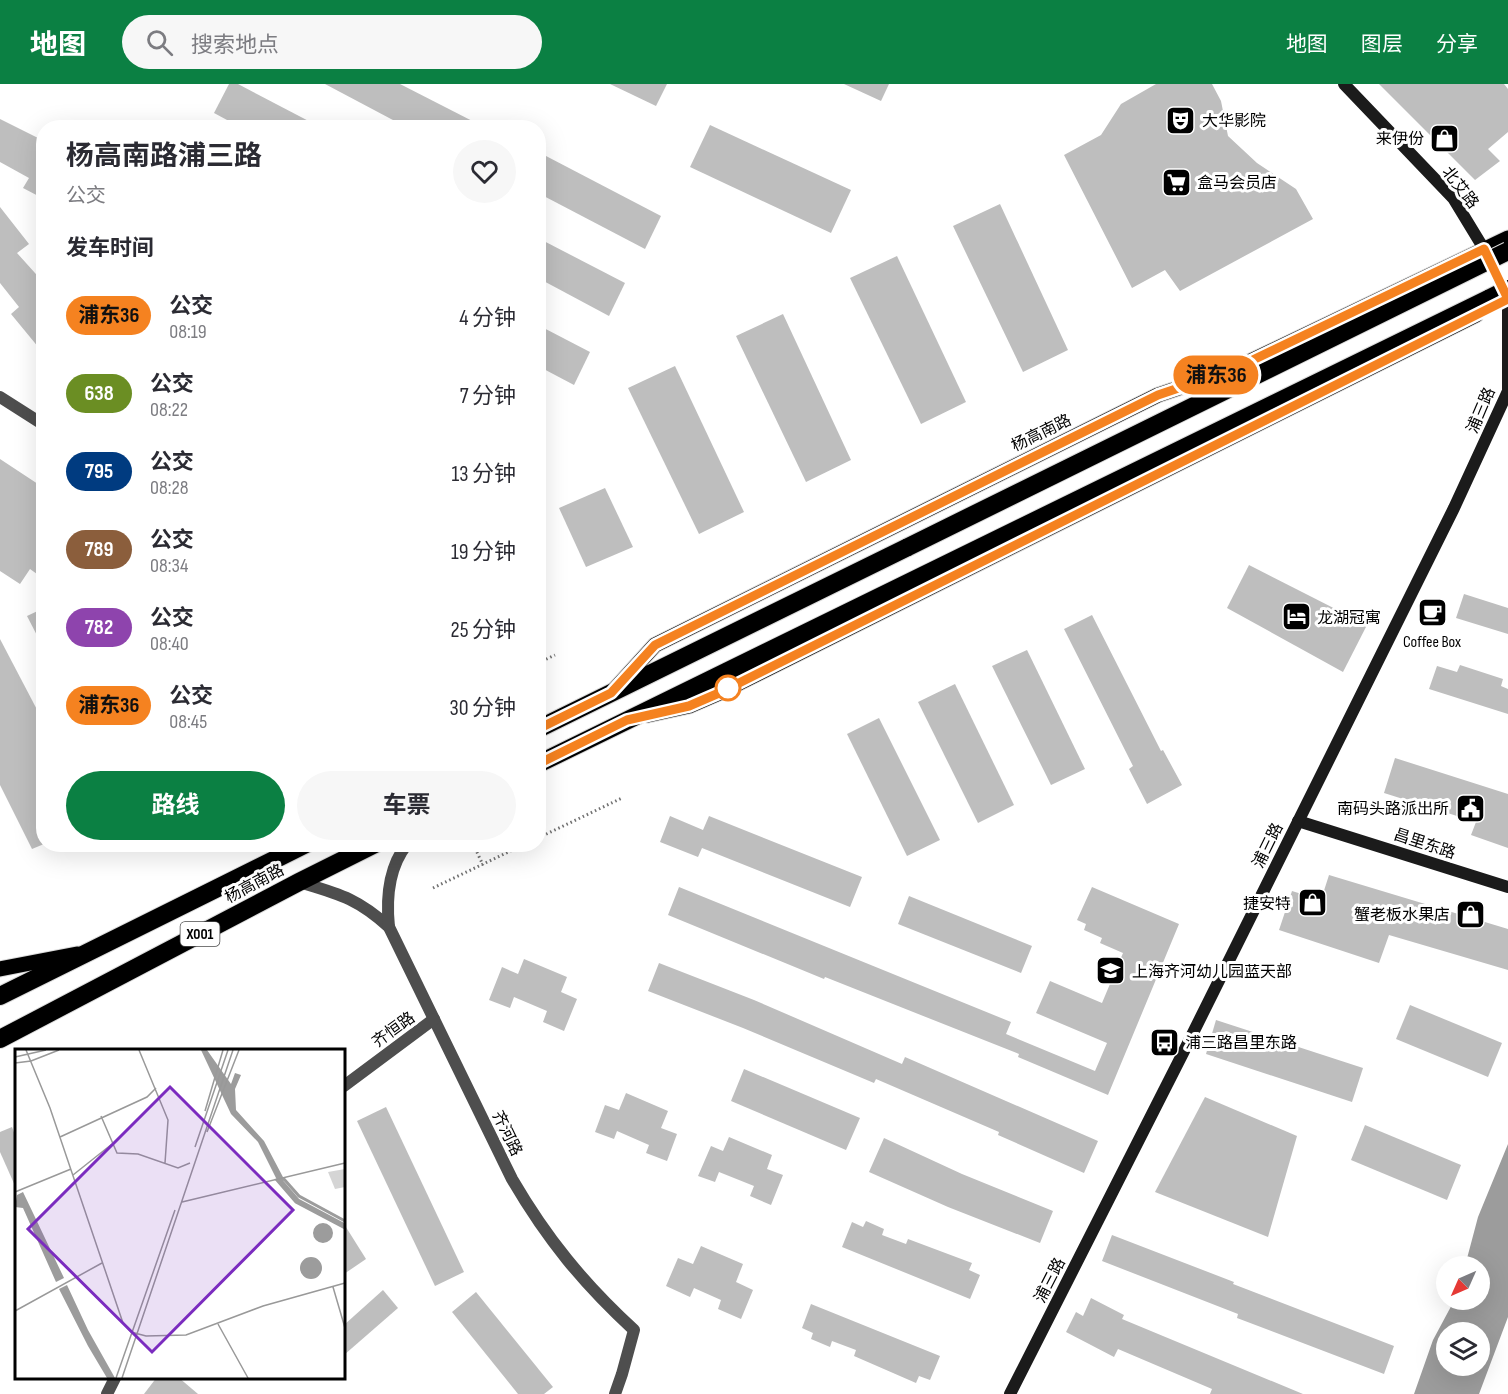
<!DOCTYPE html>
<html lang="zh">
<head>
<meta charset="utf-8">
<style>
  :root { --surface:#fff; --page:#f7f7f7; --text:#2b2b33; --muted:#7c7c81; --accent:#0b8043 }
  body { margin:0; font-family:"Sofia Sans Condensed","Noto Sans SC",sans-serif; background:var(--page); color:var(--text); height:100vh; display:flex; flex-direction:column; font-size:22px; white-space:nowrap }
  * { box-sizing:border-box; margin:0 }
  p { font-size:20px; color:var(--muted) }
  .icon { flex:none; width:33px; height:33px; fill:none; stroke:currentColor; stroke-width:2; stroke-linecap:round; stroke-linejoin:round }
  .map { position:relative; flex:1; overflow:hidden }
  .side { position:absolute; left:36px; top:36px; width:510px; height:732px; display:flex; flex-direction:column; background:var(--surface); border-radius:24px; box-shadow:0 6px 24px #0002 }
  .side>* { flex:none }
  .badge { padding:0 12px; border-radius:20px; font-size:21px; line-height:39px }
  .needle { width:39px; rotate:225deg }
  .tools { position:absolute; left:1436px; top:1172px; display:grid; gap:12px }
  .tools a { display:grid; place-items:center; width:54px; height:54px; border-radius:50%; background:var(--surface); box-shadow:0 6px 24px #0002; font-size:30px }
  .map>.badge { position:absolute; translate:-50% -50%; box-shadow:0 0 0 3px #fff }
  h2 { padding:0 30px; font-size:22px; line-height:54px }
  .round { display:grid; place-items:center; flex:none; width:63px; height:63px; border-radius:32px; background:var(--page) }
  .head { display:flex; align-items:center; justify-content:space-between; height:102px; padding:0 30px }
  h1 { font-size:28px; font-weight:700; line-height:45px }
  .primary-button { display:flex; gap:12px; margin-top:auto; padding:12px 30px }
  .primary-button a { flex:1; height:69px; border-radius:36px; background:var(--accent); color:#fff; font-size:24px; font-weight:700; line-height:69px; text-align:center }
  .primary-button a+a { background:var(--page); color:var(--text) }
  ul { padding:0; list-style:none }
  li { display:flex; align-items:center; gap:18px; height:78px; padding:0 30px }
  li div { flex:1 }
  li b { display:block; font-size:22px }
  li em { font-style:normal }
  li .badge { min-width:66px; font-weight:700; text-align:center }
  header { display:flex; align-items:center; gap:36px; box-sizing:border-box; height:84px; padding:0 30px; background:var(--accent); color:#fff }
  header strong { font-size:28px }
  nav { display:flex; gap:33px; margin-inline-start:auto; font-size:21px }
  .search { width:420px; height:54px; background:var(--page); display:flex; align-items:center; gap:15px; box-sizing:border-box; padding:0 21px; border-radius:33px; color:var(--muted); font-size:22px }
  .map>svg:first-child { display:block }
  .water { fill:#9c9c9c; fill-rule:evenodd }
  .building { fill:#bebebe }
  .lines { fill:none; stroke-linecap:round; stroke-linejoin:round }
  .primary-casing { stroke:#dbdbdb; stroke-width:17 }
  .highway-casing { stroke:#dbdbdb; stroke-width:20 }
  .path { stroke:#707070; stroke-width:3; stroke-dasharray:1.5 3; stroke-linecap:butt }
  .street { stroke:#4e4e4e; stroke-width:12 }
  .secondary { stroke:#1b1b1b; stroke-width:12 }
  .primary { stroke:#000; stroke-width:15 }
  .highway { stroke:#000; stroke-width:18 }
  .highway-bridge-casing { stroke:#dbdbdb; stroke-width:20; stroke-linecap:butt }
  .highway-bridge { stroke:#000; stroke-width:18 }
  .line-casing { stroke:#fff; stroke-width:14 }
  .line { stroke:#f58220; stroke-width:9 }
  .stop-dot { fill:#fff; stroke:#f58220; stroke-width:3 }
  .labels { text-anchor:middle; stroke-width:6; stroke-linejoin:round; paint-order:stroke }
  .shield { fill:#fff; stroke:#4c4c4c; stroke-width:1.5 }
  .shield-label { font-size:15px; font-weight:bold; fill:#000 }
  .poi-label { font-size:16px; fill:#000; stroke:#fff; text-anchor:start }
  .street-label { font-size:16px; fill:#000; stroke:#fff }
  .inset-river { fill:none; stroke:#9c9c9c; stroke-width:3 }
  .inset-road { fill:none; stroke:#999; stroke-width:1.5 }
  .view { fill:#7b2cbf; fill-opacity:0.15; stroke:#7b2cbf; stroke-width:3 }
  .inset-edge { fill:none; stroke:#000; stroke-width:3 }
</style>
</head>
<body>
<header>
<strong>地图</strong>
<div class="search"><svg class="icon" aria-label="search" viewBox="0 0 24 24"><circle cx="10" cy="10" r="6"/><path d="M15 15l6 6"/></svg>搜索地点</div>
<nav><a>地图</a><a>图层</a><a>分享</a></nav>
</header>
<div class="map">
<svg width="1508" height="1310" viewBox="0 0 1508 1310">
  <rect width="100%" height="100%" fill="#fff"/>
  <path class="water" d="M1508 1060V1233L1479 1310H1414L1433 1256 1455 1215H1479V1182H1465L1478 1133ZM1446 1248H1479V1281H1446Z"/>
  <g class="building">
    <polygon points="229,0 238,0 322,44 242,44 214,29"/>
    <polygon points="325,0 400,0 486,44 408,44"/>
    <polygon points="610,0 667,0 656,22"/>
    <polygon points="844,0 889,0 881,17"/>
    <polygon points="1156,0 1212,0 1221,17 1228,52 1257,79 1296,105 1313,135 1180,207 1165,186 1132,204 1064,71 1101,51 1121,20"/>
    <polygon points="1379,0 1504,0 1508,5 1508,48 1488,65 1500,77 1475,96"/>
    <polygon points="0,35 44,57 44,115 23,104 29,94 0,78"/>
    <polygon points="710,41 851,106 831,149 690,83"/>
    <polygon points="546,72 661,132 645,165 538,109 538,85"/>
    <polygon points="1000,120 1068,266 1023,288 953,142"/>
    <polygon points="0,123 29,160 17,169 44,199 44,270 11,230 19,223 0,199"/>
    <polygon points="538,154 625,199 609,232 538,194"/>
    <polygon points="897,172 966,318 921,340 850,194"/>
    <polygon points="783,230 851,376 806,398 736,252"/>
    <polygon points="538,241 590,268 574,301 538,282"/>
    <polygon points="675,282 744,428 699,450 628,304"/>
    <polygon points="0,375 44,404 44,495 30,485 20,500 0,487"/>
    <polygon points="605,404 633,463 586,483 559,424"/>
    <polygon points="1249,481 1367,541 1343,588 1227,524"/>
    <polygon points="1464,510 1508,524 1508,550 1456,534"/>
    <polygon points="44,524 44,565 27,532"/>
    <polygon points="1092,531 1161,667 1163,666 1182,701 1147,720 1129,685 1133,682 1064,545"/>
    <polygon points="0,555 44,639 44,760 32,765 0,701"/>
    <polygon points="1027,566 1085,685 1051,701 992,582"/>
    <polygon points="1460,581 1503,595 1501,602 1508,605 1508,630 1429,605 1437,582 1457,588"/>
    <polygon points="955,600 1014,721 978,739 918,618"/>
    <polygon points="879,634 940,756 907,772 847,650"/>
    <polygon points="1395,674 1508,710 1508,764 1471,751 1476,738 1384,709"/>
    <polygon points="670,732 703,746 709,732 862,793 850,823 702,764 698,773 660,758"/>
    <polygon points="1329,791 1508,845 1508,886 1389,851 1379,879 1279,846 1292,807 1321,816"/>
    <polygon points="679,803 1011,938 1006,950 1095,987 1107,959 1036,929 1050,897 1102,919 1123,869 1100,859 1102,854 1084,846 1086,840 1077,836 1092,803 1179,840 1108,1011 1018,973 1019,970 825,893 824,895 668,831"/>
    <polygon points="909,812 1032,862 1021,889 898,840"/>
    <polygon points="524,875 567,893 561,908 577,915 564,947 543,938 547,927 514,913 510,924 489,916 502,883 518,890"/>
    <polygon points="659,879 754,916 902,980 905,973 1098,1057 1084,1089 998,1051 999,1048 876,995 874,999 743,944 648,907"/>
    <polygon points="1410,921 1502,959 1488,993 1396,955"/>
    <polygon points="1216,936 1363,984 1352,1018 1206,970"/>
    <polygon points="744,985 860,1034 846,1066 731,1017"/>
    <polygon points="626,1009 668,1027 661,1044 677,1050 667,1077 646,1069 649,1061 617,1047 614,1055 595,1048 605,1021 619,1026"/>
    <polygon points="1205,1013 1297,1052 1268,1153 1155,1108"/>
    <polygon points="386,1023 464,1188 435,1202 357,1037"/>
    <polygon points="1365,1041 1461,1081 1447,1116 1351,1076"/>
    <polygon points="12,1043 16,1054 16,1104 0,1068 0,1048"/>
    <polygon points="729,1053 772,1071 767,1085 783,1091 771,1121 750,1112 754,1102 719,1088 715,1098 698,1092 711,1062 723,1067"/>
    <polygon points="884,1054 962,1090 1053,1127 1040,1159 948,1123 869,1088"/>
    <polygon points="866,1137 884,1145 882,1151 906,1160 908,1155 972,1179 969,1186 980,1191 970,1215 842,1163 852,1138 863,1143"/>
    <polygon points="344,1140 366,1175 344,1190"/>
    <polygon points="1112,1151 1234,1198 1233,1200 1394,1262 1384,1290 1237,1234 1238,1230 1102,1177"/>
    <polygon points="701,1162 743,1180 736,1198 753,1206 741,1235 718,1225 721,1216 694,1204 690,1213 666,1202 678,1174 693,1180"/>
    <polygon points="383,1206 398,1224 344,1271 344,1241"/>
    <polygon points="476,1208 553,1303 544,1310 518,1310 452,1228"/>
    <polygon points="1091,1214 1124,1231 1122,1235 1303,1310 1210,1310 1212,1305 1118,1265 1114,1273 1066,1248 1076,1228 1083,1232"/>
    <polygon points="811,1220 940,1272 930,1296 919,1292 916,1299 854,1272 856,1266 832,1257 830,1263 811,1255 813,1249 802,1244"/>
    <polygon points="157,1293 178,1293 198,1310 144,1310"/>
  </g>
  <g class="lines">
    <defs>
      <g id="primary">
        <polyline points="615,605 655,561 1158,311 1232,286 1508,154"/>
        <polyline points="648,631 689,622 719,609 1476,231"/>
        <polyline points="0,885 77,870"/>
      </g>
      <g id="highway">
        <polyline points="538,645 908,463"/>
        <polyline points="538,680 1490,214"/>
        <polyline points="0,912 306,760"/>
        <polyline points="0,955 299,798 375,760"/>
      </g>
    </defs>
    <use href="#primary" class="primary-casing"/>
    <use href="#highway" class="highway-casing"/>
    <g class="path">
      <polyline points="538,579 555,571"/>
      <polyline points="538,754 622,714"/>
      <polyline points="473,760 483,781"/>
      <polyline points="433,804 525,760"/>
    </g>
    <g class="street">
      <polyline points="0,313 44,341"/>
      <path d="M299 798C339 810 357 814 389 843L512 1095C547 1155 583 1199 634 1246L622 1290 615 1310"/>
      <path d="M389 843C386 814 388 784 407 760"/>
      <polyline points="344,1002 434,935"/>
      <polyline points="107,1310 115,1294"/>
    </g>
    <g class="secondary">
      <polyline points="1298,737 1508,803"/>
      <polyline points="1010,1310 1183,969 1454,424 1508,307 1508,215 1484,165 1453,114 1344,0"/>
    </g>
    <use href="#primary" class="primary"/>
    <use href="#highway" class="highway"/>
    <defs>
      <g id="highway-bridge">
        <polyline points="1490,214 1508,205"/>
        <polyline points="908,463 1508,167"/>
      </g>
    </defs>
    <use href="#highway-bridge" class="highway-bridge-casing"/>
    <use href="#highway-bridge" class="highway-bridge"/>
  </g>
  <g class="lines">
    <defs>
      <polyline id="line" points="538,645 611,609 655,561 1158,311 1232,286 1484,165 1508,215 719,609 689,622 627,636 538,680"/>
    </defs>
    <use href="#line" class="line-casing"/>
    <use href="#line" class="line"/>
  </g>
  <defs>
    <symbol id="theatre-square" viewBox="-11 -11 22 22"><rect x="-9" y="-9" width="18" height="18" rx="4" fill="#000" stroke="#fff"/><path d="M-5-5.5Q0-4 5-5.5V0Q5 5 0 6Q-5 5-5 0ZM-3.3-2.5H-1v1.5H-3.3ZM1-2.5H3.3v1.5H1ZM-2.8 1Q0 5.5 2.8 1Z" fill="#fff"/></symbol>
    <symbol id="shop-square" viewBox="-11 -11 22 22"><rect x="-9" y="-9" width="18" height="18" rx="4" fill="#000" stroke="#fff"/><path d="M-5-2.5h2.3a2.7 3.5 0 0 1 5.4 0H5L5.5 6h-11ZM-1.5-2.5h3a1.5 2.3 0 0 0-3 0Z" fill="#fff"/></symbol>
    <symbol id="supermarket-square" viewBox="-11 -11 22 22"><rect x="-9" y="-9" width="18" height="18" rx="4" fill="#000" stroke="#fff"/><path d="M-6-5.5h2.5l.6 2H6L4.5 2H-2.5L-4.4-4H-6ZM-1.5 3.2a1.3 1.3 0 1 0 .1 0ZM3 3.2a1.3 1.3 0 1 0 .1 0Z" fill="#fff"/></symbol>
    <symbol id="cafe-square" viewBox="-11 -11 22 22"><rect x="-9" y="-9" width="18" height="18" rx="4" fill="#000" stroke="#fff"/><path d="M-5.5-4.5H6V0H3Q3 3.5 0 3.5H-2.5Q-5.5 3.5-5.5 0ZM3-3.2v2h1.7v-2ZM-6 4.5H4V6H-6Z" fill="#fff"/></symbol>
    <symbol id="hotel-square" viewBox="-11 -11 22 22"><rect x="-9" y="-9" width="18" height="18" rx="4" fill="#000" stroke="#fff"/><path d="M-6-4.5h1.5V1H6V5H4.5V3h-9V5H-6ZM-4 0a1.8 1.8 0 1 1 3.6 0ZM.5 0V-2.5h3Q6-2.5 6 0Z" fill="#fff"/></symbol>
    <symbol id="civic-square" viewBox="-11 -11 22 22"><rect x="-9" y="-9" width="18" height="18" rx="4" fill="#000" stroke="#fff"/><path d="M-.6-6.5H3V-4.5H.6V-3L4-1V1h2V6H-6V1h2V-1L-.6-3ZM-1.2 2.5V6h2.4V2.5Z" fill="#fff"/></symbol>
    <symbol id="school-square" viewBox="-11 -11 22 22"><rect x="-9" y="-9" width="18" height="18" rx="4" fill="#000" stroke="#fff"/><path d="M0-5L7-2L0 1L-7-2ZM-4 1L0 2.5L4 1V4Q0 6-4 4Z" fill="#fff"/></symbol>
    <symbol id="bus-square" viewBox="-11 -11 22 22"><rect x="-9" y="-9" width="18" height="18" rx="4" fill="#000" stroke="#fff"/><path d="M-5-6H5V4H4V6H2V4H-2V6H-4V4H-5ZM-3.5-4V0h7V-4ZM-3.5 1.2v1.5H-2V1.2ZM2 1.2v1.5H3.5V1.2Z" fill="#fff"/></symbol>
  </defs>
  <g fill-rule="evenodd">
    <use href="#theatre-square" x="1164" y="20" width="33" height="33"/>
    <use href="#shop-square" x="1428" y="38" width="33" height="33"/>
    <use href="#supermarket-square" x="1160" y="82" width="33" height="33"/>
    <use href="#cafe-square" x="1416" y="512" width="33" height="33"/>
    <use href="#hotel-square" x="1280" y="516" width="33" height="33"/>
    <use href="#civic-square" x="1454" y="708" width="33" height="33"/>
    <use href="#shop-square" x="1296" y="802" width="33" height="33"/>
    <use href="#shop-square" x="1454" y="814" width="33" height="33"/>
    <use href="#school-square" x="1094" y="870" width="33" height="33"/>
    <use href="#bus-square" x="1148" y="942" width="33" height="33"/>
  </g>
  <circle class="stop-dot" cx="728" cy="604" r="12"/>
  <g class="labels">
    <rect class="shield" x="180.5" y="838" width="39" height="24" rx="4.5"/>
    <g class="shield-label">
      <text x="200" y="855">X001</text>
    </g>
    <g class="poi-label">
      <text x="1202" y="42">大华影院</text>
      <text x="1424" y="60" text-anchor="end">来伊份</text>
      <text x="1197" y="104">盒马会员店</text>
      <text x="1317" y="539">龙湖冠寓</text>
      <text x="1432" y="563" text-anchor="middle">Coffee Box</text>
      <text x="1449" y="730" text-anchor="end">南码头路派出所</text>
      <text x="1291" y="825" text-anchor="end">捷安特</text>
      <text x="1450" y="836" text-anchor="end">蟹老板水果店</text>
      <text x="1132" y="893">上海齐河幼儿园蓝天部</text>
      <text x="1185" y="964">浦三路昌里东路</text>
    </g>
    <g class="street-label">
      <text transform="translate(1461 103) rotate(52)" y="6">北艾路</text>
      <text transform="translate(1480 326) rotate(-67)" y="6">浦三路</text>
      <text transform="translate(1041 348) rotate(-26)" y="6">杨高南路</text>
      <text transform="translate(1425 759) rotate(18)" y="6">昌里东路</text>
      <text transform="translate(1267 761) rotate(-64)" y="6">浦三路</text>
      <text transform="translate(254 799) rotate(-28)" y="6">杨高南路</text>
      <text transform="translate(393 945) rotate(-36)" y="6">齐恒路</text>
      <text transform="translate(508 1049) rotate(64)" y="6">齐河路</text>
      <text transform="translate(1049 1196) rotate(-63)" y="6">浦三路</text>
    </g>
  </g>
  <g transform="translate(15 965)">
    <rect width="330" height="330" fill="#fff"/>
    <path d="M330 120V138L320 140 313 123Z" fill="#d5d5d5"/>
    <path d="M186 1H192L216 35 220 24 226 26 220 40 221 61 249 92 269 130 262 131 243 93 216 65ZM8 143 49 229 41 233 8 159 0 158 2 146ZM298 184a10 10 0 1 1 20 0a10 10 0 1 1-20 0ZM285 219a11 11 0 1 1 22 0a11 11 0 1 1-22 0ZM52 236 73 281 100 329H92L73 297 44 240Z" fill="#9c9c9c"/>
    <path class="inset-river" d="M263 128 283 151 330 176M330 172 284 147 269 130 262 131 281 153 330 179"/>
    <path class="inset-road" d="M11 1 35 59 108 274 116 283 131 287 171 286 248 257 330 234M124 1 153 71 150 114M0 8 31 1M0 14 16 12 44 1M190 62 208 1M86 67 102 104 123 105 163 119 175 114M192 83 224 1M45 88 132 48 141 39M180 98 213 1M58 126 97 95M0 143 56 120M167 153 330 114M318 238 330 279M0 262 87 214M203 275 233 329M101 329 160 161M107 329 218 1"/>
    <path class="view" d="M155 38 278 161 137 303 13 180Z"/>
    <rect width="330" height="330" class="inset-edge"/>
  </g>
</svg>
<div class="tools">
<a><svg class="needle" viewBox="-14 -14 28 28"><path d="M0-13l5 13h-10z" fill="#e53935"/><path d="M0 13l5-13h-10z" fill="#7c7c81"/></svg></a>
<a><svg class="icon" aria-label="layers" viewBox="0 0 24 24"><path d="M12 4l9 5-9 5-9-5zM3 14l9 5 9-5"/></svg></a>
</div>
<b class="badge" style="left:1216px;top:291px;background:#f58220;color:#111">浦东36</b>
<section class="side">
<div class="head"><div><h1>杨高南路浦三路</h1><p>公交</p></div><a class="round"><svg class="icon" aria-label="heart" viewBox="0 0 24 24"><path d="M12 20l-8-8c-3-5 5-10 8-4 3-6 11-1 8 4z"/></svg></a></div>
<h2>发车时间</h2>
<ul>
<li><span class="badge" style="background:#f58220;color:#111">浦东36</span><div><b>公交</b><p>08:19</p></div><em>4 分钟</em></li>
<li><span class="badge" style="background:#6b8e23;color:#fff">638</span><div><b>公交</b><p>08:22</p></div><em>7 分钟</em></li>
<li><span class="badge" style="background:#003b80;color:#fff">795</span><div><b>公交</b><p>08:28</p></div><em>13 分钟</em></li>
<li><span class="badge" style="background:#8b5e3c;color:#fff">789</span><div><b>公交</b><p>08:34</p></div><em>19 分钟</em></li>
<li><span class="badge" style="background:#8e44ad;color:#fff">782</span><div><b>公交</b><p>08:40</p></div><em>25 分钟</em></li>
<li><span class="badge" style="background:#f58220;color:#111">浦东36</span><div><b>公交</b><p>08:45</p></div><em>30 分钟</em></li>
</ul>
<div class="primary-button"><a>路线</a><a>车票</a></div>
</section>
</div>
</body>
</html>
